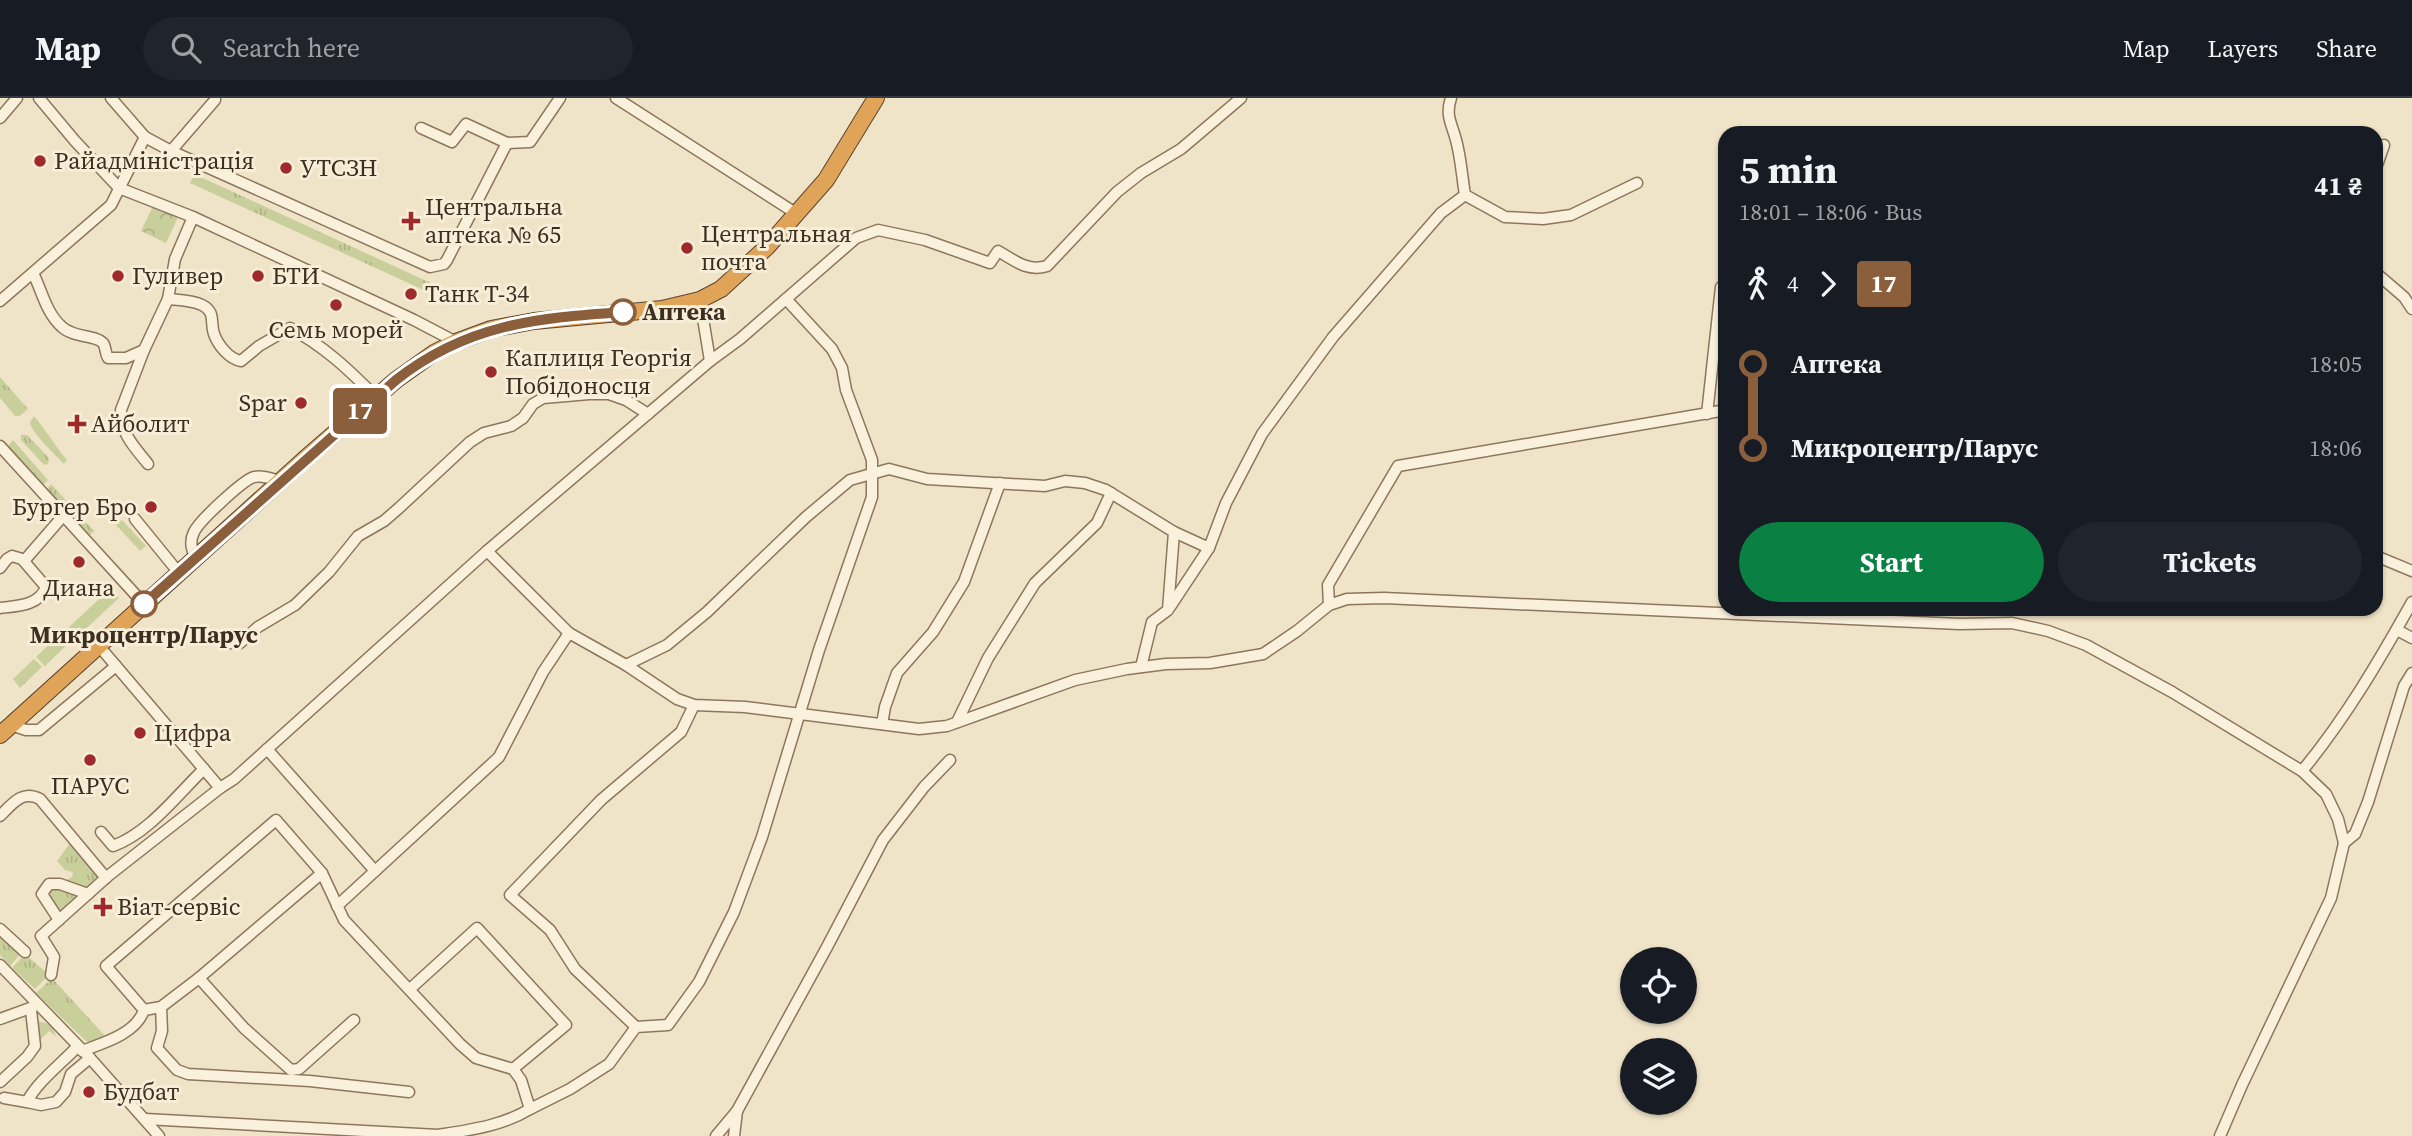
<!DOCTYPE html>
<html lang="en">
<head>
<meta charset="utf-8">
<style>
  :root { --surface:#171b24; --page:#20242c; --text:#f1f3f6; --muted:#9ea1a6; --line:#363941; --accent:#0b8043 }
  body { margin:0; font-family:"Source Serif 4",serif; background:var(--page); color:var(--text); height:100vh; display:flex; flex-direction:column; font-size:26px; white-space:nowrap }
  * { box-sizing:border-box; margin:0 }
  p { font-size:23px; color:var(--muted) }
  .icon { flex:none; width:38px; height:38px; fill:none; stroke:currentColor; stroke-width:2; stroke-linecap:round; stroke-linejoin:round }
  .map { position:relative; flex:1; overflow:hidden }
  .side { position:absolute; left:1718px; top:28px; width:665px; height:490px; display:flex; flex-direction:column; background:var(--surface); border-radius:21px; box-shadow:0 2px 5px #0004 }
  .side>* { flex:none }
  .badge { padding:0 14px; border-radius:5px; font-size:24px; line-height:46px }
  .buttons { position:absolute; left:1620px; top:849px; display:grid; gap:14px }
  .buttons a { display:grid; place-items:center; width:77px; height:77px; border-radius:50%; background:var(--surface); box-shadow:0 2px 5px #0004; font-size:35px }
  .map>.badge { position:absolute; translate:-50% -50%; box-shadow:0 0 0 4px #fff }
  .legs { display:flex; align-items:center; gap:10px; height:77px; padding:0 21px; font-size:23px }
  .legs p { margin-inline-start:auto }
  .headline { display:flex; align-items:center; justify-content:space-between; height:119px; padding:0 21px }
  h1 { font-size:38px; font-weight:700; line-height:52px }
  .button { display:flex; gap:14px; margin-top:auto; padding:14px 21px }
  .button a { flex:1; height:80px; border-radius:42px; background:var(--accent); color:#fff; font-size:28px; font-weight:700; line-height:80px; text-align:center }
  .button a+a { background:var(--page); color:var(--text) }
  ul { padding:0 21px; list-style:none }
  li { display:flex; align-items:center; gap:24px; height:84px; font-size:26px }
  li i { display:grid; place-items:center; width:10px; height:100%; margin:0 9px; background:currentColor }
  li i::after { content:''; width:18px; height:18px; margin:-9px; border:5px solid; border-radius:50%; background:var(--surface) }
  li p { margin-inline-start:auto }
  li:first-child i { background:linear-gradient(#0000 50%,currentColor 0) }
  li:last-child i { background:linear-gradient(currentColor 50%,#0000 0) }
  header { display:flex; align-items:center; gap:42px; box-sizing:border-box; height:98px; padding:0 35px; background:var(--surface); border-bottom:2px solid var(--line) }
  header strong { font-size:33px }
  nav { display:flex; gap:38px; margin-inline-start:auto; font-size:24px }
  .search { width:490px; height:63px; background:var(--page); display:flex; align-items:center; gap:18px; box-sizing:border-box; padding:0 24px; border-radius:38px; color:var(--muted); font-size:26px }
  .map>svg:first-child { display:block }
  .grass { fill:url(#grass-tufts) }
  .forest { fill:url(#forest-crowns) }
  .lines { fill:none; stroke-linecap:round; stroke-linejoin:round }
  .minor-casing { stroke:#8d765c; stroke-width:13 }
  .highway-casing { stroke:#5b4430; stroke-width:18 }
  .minor { stroke:#faf1dc; stroke-width:10 }
  .highway { stroke:#e0a458; stroke-width:16 }
  .line-1-casing { stroke:#fff; stroke-width:16 }
  .line-1 { stroke:#8b5e3c; stroke-width:10 }
  .poi-dot { fill:#9e2a2b; stroke:#f7eed8; stroke-width:2.5 }
  .stop-1-dot { fill:#fff; stroke:#8b5e3c; stroke-width:3.5 }
  .labels { text-anchor:middle; stroke-width:6; stroke-linejoin:round; paint-order:stroke }
  .poi-label { font-size:24px; fill:#3d2e20; stroke:#f7eed8; text-anchor:start }
  .stop-label { font-size:24px; font-weight:bold; fill:#3d2e20; stroke:#f7eed8; text-anchor:start }
</style>
</head>
<body>
<header>
<strong>Map</strong>
<div class="search"><svg class="icon" aria-label="search" viewBox="0 0 24 24"><circle cx="10" cy="10" r="6"/><path d="M15 15l6 6"/></svg>Search here</div>
<nav><a>Map</a><a>Layers</a><a>Share</a></nav>
</header>
<div class="map">
<svg width="2412" height="1038" viewBox="0 0 2412 1038">
  <defs>
    <pattern id="grass-tufts" width="24" height="20" patternUnits="userSpaceOnUse" patternTransform="scale(1.75)"><rect width="24" height="20" fill="#c9cf9b"/><path d="M3 7l-1-3M5 7V3M7 7l1-3M15 17l-1-3M17 17v-4M19 17l1-3" fill="none" stroke="#aeb285"/></pattern>
    <pattern id="forest-crowns" width="20" height="18" patternUnits="userSpaceOnUse" patternTransform="scale(1.75)"><rect width="20" height="18" fill="#c9cf9b"/><path d="M2 6a3 3 0 1 1 6 0M12 15a3 3 0 1 1 6 0" fill="none" stroke="#aeb285"/></pattern>
  </defs>
  <rect width="100%" height="100%" fill="#f0e4c8"/>
  <g class="grass">
    <polygon points="194,76 433,186 428,194 190,85"/>
    <polygon points="0,279 28,311 20,318 15,318 0,300"/>
    <path d="M34 318C46 332 55 348 67 362L64 366C56 357 30 334 30 324Z"/>
    <polygon points="21,337 27,337 49,360 48,366 44,367 21,342"/>
    <polygon points="13,342 48,382 43,387 8,348"/>
    <polygon points="51,386 94,433 89,438 47,391"/>
    <polygon points="122,422 146,448 140,453 116,427"/>
    <polygon points="110,491 119,500 78,538 69,529"/>
    <polygon points="65,531 74,540 45,568 36,559"/>
    <polygon points="34,561 42,569 20,590 13,581"/>
    <polygon points="70,745 102,778 87,794 66,786 66,782 72,779 73,774 65,772 57,763"/>
    <path d="M53 792H64L82 799 66 814C56 811 51 804 50 794Z"/>
    <polygon points="0,834 22,854 10,868 0,857"/>
    <polygon points="25,856 49,877 35,891 12,870"/>
    <polygon points="52,880 106,939 92,945 86,943 36,895"/>
    <polygon points="37,923 52,927 56,938 49,933 39,943"/>
  </g>
  <polygon class="forest" points="153,108 178,119 166,145 141,133"/>
  <g class="lines">
    <defs>
      <g id="minor">
        <polyline points="39,0 75,43 119,90 193,119 414,222 456,244"/>
        <polyline points="111,0 145,39 171,53 430,169 444,166 447,162 507,45"/>
        <polyline points="616,0 797,116"/>
        <polyline points="0,20 17,0"/>
        <polyline points="421,30 452,44 466,26 507,45 530,44 560,0"/>
        <polyline points="171,53 215,2 215,0"/>
        <polyline points="2376,70 2384,47"/>
        <polyline points="1465,97 1505,119 1543,121 1571,117 1637,85"/>
        <path d="M193 119 175 161 168 201C179 202 192 202 202 207 216 214 210 224 214 236 218 247 229 261 241 263L259 248 290 230C324 248 349 272 376 299"/>
        <path d="M33 175C42 193 46 215 62 229 74 240 96 237 103 245 106 249 105 255 108 260H126L144 252 168 201"/>
        <polyline points="2376,175 2404,199 2412,211"/>
        <polyline points="0,203 111,107 145,39"/>
        <path d="M144 252 121 312C119 334 136 351 148 366"/>
        <path d="M710 263 740 241 856 140 878 132 925 142 990 165 998 153C1015 163 1028 174 1047 168L1117 94 1141 75 1181 51 1241 0"/>
        <polyline points="1707,316 1721,189 1726,185"/>
        <polyline points="0,348 144,506"/>
        <polyline points="135,421 179,475"/>
        <path d="M1174 434 1209 450 1226 405 1262 336 1333 239 1441 115 1465 97C1462 79 1461 60 1456 42 1452 26 1445 18 1451 0"/>
        <polyline points="487,453 569,535 626,567 677,601 694,607 745,609 919,631 947,628 1075,582 1127,571 1166,566 1210,565 1263,556 1297,533 1329,507 1347,501 1384,500 1960,526 2012,525 2048,533 2086,547 2172,594 2302,673 2326,696 2338,721 2344,745 2331,800 2242,987 2220,1038"/>
        <polyline points="2376,458 2412,473"/>
        <path d="M195 460C192 451 189 444 194 434 199 423 243 382 254 379 263 377 272 381 280 383"/>
        <polyline points="24,463 63,418"/>
        <path d="M0 470 7 461 12 458 22 461 46 489C39 508 17 508 0 510"/>
        <polyline points="1329,507 1328,487 1398,368 1726,312"/>
        <polyline points="1170,509 1209,450"/>
        <polyline points="2397,532 2412,540"/>
        <polyline points="212,537 224,545 240,545 258,529 295,507 329,474 358,438 384,423 399,410 470,344 484,335 511,328 523,320 533,306 543,300 589,296 609,296 626,302 648,316"/>
        <polyline points="626,567 667,547 707,514 806,419 850,382 889,371 927,381 1045,388 1065,383 1085,385 1106,392 1174,434 1168,512 1152,524 1141,569"/>
        <polyline points="957,624 988,560 1035,485 1097,425 1111,395"/>
        <polyline points="882,626 885,609 897,575 933,534 964,484 1000,385"/>
        <polyline points="11,627 26,632 39,632 116,568"/>
        <polyline points="267,651 375,773"/>
        <path d="M2302 673C2345 621 2379 563 2412 504"/>
        <polyline points="220,690 234,681 487,453 710,263 700,202"/>
        <path d="M0 718C13 705 22 692 40 701L106 780"/>
        <path d="M101 734 113 748C149 735 177 697 204 671"/>
        <polyline points="2344,745 2355,736 2368,704 2404,588 2412,575"/>
        <polyline points="337,808 499,659 543,574 569,535"/>
        <polyline points="59,822 42,796 49,786 60,786 88,796"/>
        <polyline points="0,831 25,854"/>
        <polyline points="0,867 90,960 159,1038"/>
        <polyline points="51,877 54,859 41,838 108,778 220,690 99,548"/>
        <polyline points="199,880 244,930 291,972 299,971 354,922"/>
        <polyline points="410,891 477,830 566,927 513,971"/>
        <polyline points="161,909 162,933 157,950 177,972 188,976 310,983 409,994"/>
        <polyline points="0,921 33,909"/>
        <polyline points="636,929 575,871 550,832 510,797 601,702 681,634 694,607"/>
        <path d="M82 953C103 945 136 936 144 912L106 868 276 722 322 775 199 880 161 909 144 912"/>
        <polyline points="0,984 27,959 35,948 31,912"/>
        <path d="M4 1000 27 1004C37 984 61 966 77 949"/>
        <polyline points="27,1004 41,1007 56,1004 65,994 71,976 90,960"/>
        <polyline points="530,1011 570,991 609,966 636,929 668,927 699,884 734,814 762,739 819,552 872,399 872,362 846,292 842,270 832,251 786,201"/>
        <path d="M145 1021 438 1037C470 1032 502 1028 530 1011L521 982 513 971 476 960 460 946 344 822 322 775"/>
        <polyline points="716,1038 737,1013 827,849 883,742 924,689 950,662"/>
        <polyline points="734,1038 737,1013"/>
      </g>
      <polyline id="highway" points="0,637 306,360 396,282 434,255 456,244 491,231 534,223 662,211 700,202 721,191 767,149 826,82 876,0"/>
    </defs>
    <use href="#minor" class="minor-casing"/>
    <use href="#highway" class="highway-casing"/>
    <use href="#minor" class="minor"/>
    <use href="#highway" class="highway"/>
  </g>
  <g class="lines">
    <defs>
      <path id="line-1" d="M144 506 396 282C467 226 537 220 623 214"/>
    </defs>
    <use href="#line-1" class="line-1-casing"/>
    <use href="#line-1" class="line-1"/>
  </g>
  <g class="poi-dot">
    <circle cx="40" cy="63" r="7"/>
    <circle cx="286" cy="70" r="7"/>
    <path d="M407.5 112.5h7v7h7v7h-7v7h-7v-7h-7v-7h7z"/>
    <circle cx="687" cy="150" r="7"/>
    <circle cx="118" cy="178" r="7"/>
    <circle cx="258" cy="178" r="7"/>
    <circle cx="411" cy="196" r="7"/>
    <circle cx="336" cy="207" r="7"/>
    <circle cx="491" cy="274" r="7"/>
    <circle cx="301" cy="305" r="7"/>
    <path d="M73.5 315.5h7v7h7v7h-7v7h-7v-7h-7v-7h7z"/>
    <circle cx="151" cy="409" r="7"/>
    <circle cx="79" cy="464" r="7"/>
    <circle cx="140" cy="635" r="7"/>
    <circle cx="90" cy="662" r="7"/>
    <path d="M99.5 798.5h7v7h7v7h-7v7h-7v-7h-7v-7h7z"/>
    <circle cx="89" cy="994" r="7"/>
  </g>
  <g class="stop-1-dot">
    <circle cx="623" cy="214" r="12"/>
    <circle cx="144" cy="506" r="12"/>
  </g>
  <g class="labels">
    <g class="poi-label">
      <text x="54" y="71">Райадміністрація</text>
      <text x="300" y="78">УТСЗН</text>
      <text x="425" y="117">Центральна<tspan x="425" dy="28">аптека № 65</tspan></text>
      <text x="701" y="144">Центральная<tspan x="701" dy="28">почта</tspan></text>
      <text x="132" y="186">Гуливер</text>
      <text x="272" y="186">БТИ</text>
      <text x="425" y="204">Танк Т-34</text>
      <text x="336" y="240" text-anchor="middle">Семь морей</text>
      <text x="505" y="268">Каплиця Георгія<tspan x="505" dy="28">Побідоносця</tspan></text>
      <text x="287" y="313" text-anchor="end">Spar</text>
      <text x="91" y="334">Айболит</text>
      <text x="137" y="417" text-anchor="end">Бургер Бро</text>
      <text x="79" y="498" text-anchor="middle">Диана</text>
      <text x="154" y="643">Цифра</text>
      <text x="90" y="696" text-anchor="middle">ПАРУС</text>
      <text x="117" y="817">Віат-сервіс</text>
      <text x="103" y="1002">Будбат</text>
    </g>
    <g class="stop-label">
      <text x="642" y="222">Аптека</text>
      <text x="144" y="545" text-anchor="middle">Микроцентр/Парус</text>
    </g>
  </g>
</svg>
<div class="buttons">
<a><svg class="icon" aria-label="locate" viewBox="0 0 24 24"><circle cx="12" cy="12" r="6"/><path d="M12 2v4M12 18v4M2 12h4M18 12h4"/></svg></a>
<a><svg class="icon" aria-label="layers" viewBox="0 0 24 24"><path d="M12 4l9 5-9 5-9-5zM3 14l9 5 9-5"/></svg></a>
</div>
<b class="badge" style="left:360px;top:313px;background:#8b5e3c;color:#fff">17</b>
<section class="side">
<div class="headline"><div><h1>5 min</h1><p>18:01 – 18:06 · Bus</p></div><b>41 ₴</b></div>
<div class="legs"><svg class="icon" aria-label="walk" viewBox="0 0 24 24"><circle cx="13" cy="4" r="2"/><path d="M13 8l-2 6 4 7M11 14l-3 7M7 12l3-4h3l4 4"/></svg>4<svg class="icon" aria-label="forward" viewBox="0 0 24 24"><path d="M9 5l7 7-7 7"/></svg><b class="badge" style="background:#8b5e3c;color:#fff">17</b></div>
<ul>
<li><i style="color:#8b5e3c"></i><b>Аптека</b><p>18:05</p></li>
<li><i style="color:#8b5e3c"></i><b>Микроцентр/Парус</b><p>18:06</p></li>
</ul>
<div class="button"><a>Start</a><a>Tickets</a></div>
</section>
</div>
</body>
</html>
